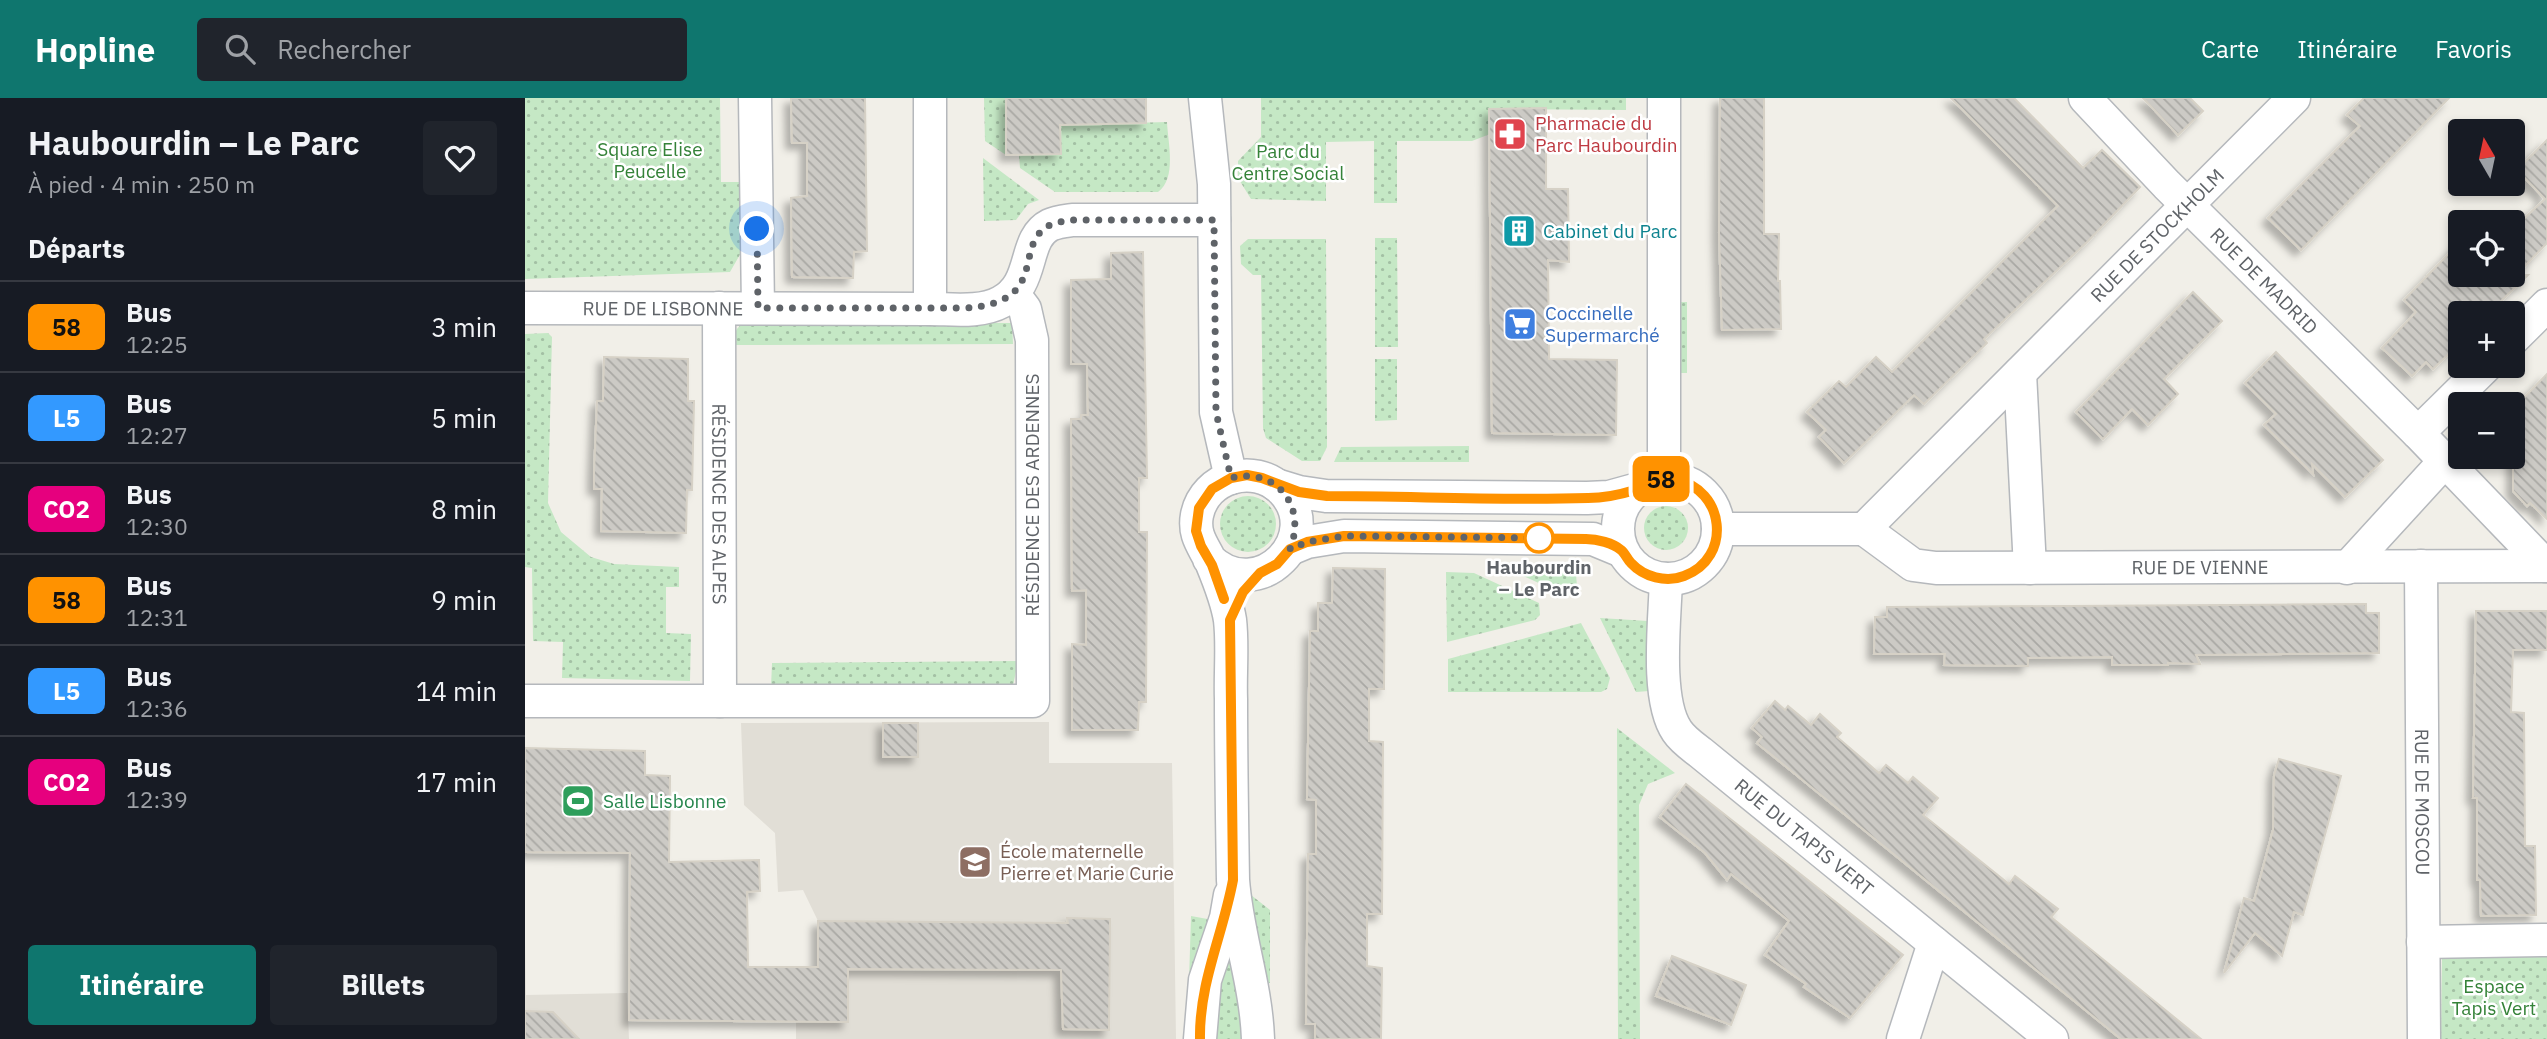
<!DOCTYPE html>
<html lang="fr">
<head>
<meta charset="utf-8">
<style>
  :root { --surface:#171b24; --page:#20242c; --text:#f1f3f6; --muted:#9ea1a6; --line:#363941; --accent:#0f766e }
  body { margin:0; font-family:"IBM Plex Sans",sans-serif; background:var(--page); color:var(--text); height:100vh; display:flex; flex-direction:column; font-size:26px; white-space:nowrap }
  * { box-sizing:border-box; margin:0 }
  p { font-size:23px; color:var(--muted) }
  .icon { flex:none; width:38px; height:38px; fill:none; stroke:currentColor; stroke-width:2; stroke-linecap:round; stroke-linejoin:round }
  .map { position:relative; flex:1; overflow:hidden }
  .side { display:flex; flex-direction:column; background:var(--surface); width:525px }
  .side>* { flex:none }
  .badge { padding:0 14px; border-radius:10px; font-size:24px; line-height:46px }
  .needle { width:46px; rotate:351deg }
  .tools { position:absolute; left:1923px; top:21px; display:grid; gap:14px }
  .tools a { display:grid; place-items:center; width:77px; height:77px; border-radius:7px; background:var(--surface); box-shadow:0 4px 10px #0003; font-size:35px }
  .you { position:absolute; width:35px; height:35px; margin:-18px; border:5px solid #fff; border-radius:50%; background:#1a73e8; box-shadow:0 0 0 10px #1a73e833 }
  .map>.badge { position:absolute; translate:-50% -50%; box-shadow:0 0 0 4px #fff }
  h2 { padding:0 28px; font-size:26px; line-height:63px }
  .round { display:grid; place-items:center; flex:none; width:74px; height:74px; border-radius:7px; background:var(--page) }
  .head { display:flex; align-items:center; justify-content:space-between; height:119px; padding:0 28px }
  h1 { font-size:33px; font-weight:700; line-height:52px }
  .cta { display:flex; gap:14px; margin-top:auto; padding:14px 28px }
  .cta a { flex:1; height:80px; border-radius:7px; background:var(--accent); color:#fff; font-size:28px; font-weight:700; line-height:80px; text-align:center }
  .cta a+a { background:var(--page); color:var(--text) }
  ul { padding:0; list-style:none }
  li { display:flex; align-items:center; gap:21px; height:91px; padding:0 28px; border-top:2px solid var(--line) }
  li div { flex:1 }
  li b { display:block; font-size:26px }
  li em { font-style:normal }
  li .badge { min-width:77px; font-weight:700; text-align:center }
  header { display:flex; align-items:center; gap:42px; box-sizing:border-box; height:98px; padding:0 35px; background:var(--accent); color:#fff }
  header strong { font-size:33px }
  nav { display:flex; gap:38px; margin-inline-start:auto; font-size:24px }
  .search { width:490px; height:63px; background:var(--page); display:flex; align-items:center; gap:18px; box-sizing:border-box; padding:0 24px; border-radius:7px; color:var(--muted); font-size:26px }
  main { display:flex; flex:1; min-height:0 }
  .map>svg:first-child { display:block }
  .education { fill:#e1ded6 }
  .grass { fill:url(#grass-dots) }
  .building { fill:url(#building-back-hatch); stroke:#d6d1c6; stroke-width:2; filter:url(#shadow) }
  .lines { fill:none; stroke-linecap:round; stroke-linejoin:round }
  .minor-casing { stroke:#b5b8bc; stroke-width:35 }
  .minor { stroke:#fff; stroke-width:32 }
  .line-casing { stroke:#fff; stroke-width:16 }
  .line { stroke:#ff9200; stroke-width:10 }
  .walk { stroke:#5f6368; stroke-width:7; stroke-dasharray:0 12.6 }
  .stop-dot { fill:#fff; stroke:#ff9200; stroke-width:3.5 }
  .labels { text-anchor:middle; stroke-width:5; stroke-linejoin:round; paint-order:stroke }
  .health-label { font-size:19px; fill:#be3a42; stroke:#fff; text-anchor:start }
  .park-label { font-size:19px; fill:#348238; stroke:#fff }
  .culture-label { font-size:19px; fill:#0d838f; stroke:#fff; text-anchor:start }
  .street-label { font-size:19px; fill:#5f6368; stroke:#fff }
  .shop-label { font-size:19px; fill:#366cbe; stroke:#fff; text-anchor:start }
  .stop-label { font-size:19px; font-weight:bold; fill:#5f6368; stroke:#fff }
  .leisure-label { font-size:19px; fill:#27864d; stroke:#fff; text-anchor:start }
  .education-label { font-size:19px; fill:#785e54; stroke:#fff; text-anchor:start }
</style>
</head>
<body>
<header>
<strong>Hopline</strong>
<div class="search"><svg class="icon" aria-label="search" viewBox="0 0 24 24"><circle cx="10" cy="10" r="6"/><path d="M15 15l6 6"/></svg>Rechercher</div>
<nav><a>Carte</a><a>Itinéraire</a><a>Favoris</a></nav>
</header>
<main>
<section class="side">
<div class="head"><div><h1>Haubourdin – Le Parc</h1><p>À pied · 4 min · 250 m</p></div><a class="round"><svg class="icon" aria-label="heart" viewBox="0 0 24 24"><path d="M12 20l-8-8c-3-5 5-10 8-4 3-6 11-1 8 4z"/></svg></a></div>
<h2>Départs</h2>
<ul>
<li><span class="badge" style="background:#ff9200;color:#111">58</span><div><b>Bus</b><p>12:25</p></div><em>3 min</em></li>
<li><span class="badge" style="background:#39f;color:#fff">L5</span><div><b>Bus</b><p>12:27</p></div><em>5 min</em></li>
<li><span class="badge" style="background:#e6007e;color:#fff">CO2</span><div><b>Bus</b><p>12:30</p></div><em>8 min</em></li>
<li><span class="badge" style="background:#ff9200;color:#111">58</span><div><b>Bus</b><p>12:31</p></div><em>9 min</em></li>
<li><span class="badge" style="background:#39f;color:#fff">L5</span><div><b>Bus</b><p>12:36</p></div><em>14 min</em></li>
<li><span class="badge" style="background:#e6007e;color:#fff">CO2</span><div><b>Bus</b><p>12:39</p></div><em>17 min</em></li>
</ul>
<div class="cta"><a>Itinéraire</a><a>Billets</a></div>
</section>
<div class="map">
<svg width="2022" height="941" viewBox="0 0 2022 941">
  <defs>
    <pattern id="grass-dots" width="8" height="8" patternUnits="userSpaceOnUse" patternTransform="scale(1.75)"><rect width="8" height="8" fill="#c5e8c5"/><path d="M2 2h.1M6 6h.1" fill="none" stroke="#a3c0a4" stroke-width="1.8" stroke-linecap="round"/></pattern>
    <pattern id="building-back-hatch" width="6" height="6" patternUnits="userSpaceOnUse" patternTransform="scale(1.75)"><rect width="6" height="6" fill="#cccac5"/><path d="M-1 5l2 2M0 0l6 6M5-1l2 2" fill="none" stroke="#a9a8a4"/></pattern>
    <filter id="shadow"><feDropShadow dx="-6" dy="6" stdDeviation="3.5" flood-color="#0004"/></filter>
  </defs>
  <rect width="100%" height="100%" fill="#f1efe8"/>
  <g class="education">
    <polygon points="524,624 524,665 647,665 651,941 271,941 271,924 294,924 293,823 278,792 253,794 250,735 219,707 216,625"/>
    <polygon points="0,843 1,897 102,895 104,941 0,941"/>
  </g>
  <g class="grass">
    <polygon points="0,0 195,0 196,84 217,84 217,153 205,174 0,181"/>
    <polygon points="459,0 481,0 481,57 460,43"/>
    <polygon points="736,0 1101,0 1101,12 965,11 965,36 947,43 872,43 872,105 849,105 849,43 801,44 801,103 726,101 713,80 713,63 736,39"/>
    <path d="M642 24C643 46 652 80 633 94H530L495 70 494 57 536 56 535 27Z"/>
    <polygon points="458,60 514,102 503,106 491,122 459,123"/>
    <polygon points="850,140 872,140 873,249 850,249"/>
    <polygon points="723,141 801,141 802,349 795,363 777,363 741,340 738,330 736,177 728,177 716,166 715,148"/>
    <rect x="1151" y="204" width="11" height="71"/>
    <path d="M221 224 487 225 488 246 208 247C209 236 210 229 221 224Z"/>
    <polygon points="23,235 27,239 23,405 36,434 66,459 89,466 154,469 154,489 141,489 141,535 166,536 165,583 37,580 38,544 8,543 7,470 0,469 0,236"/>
    <polygon points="850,261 872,261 872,322 850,323"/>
    <polygon points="944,348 944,364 809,364 816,349"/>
    <circle cx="723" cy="426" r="28"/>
    <circle cx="1141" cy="430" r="22"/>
    <polygon points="921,474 949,475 1014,505 1015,517 1010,522 922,544"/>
    <polygon points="1051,475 1052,490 1042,498 994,476"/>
    <polygon points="1075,520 1123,523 1124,593 1111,594"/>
    <polygon points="1056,525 1085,580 1082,591 1076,594 923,594 923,561"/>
    <polygon points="493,563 488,588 246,589 247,565"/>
    <polygon points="1092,630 1150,675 1123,686 1114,707 1115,941 1093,941"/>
    <polygon points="721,793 745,812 745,885 740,886"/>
    <polygon points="666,818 688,822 664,882"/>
    <polygon points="2022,854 2022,941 1916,941 1917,856"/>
    <polygon points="701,859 705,859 723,941 684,941"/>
  </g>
  <g class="building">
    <polygon points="266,0 340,0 342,153 329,154 328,180 267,179 266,100 282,98 282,45 267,45"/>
    <polygon points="481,0 621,0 621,25 535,27 536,56 481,57"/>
    <polygon points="1195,0 1239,0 1239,136 1254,136 1253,183 1255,183 1256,231 1197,232 1194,135"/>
    <polygon points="1426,0 1489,0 1558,70 1577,52 1615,89 1562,144 1459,241 1462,245 1399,306 1389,297 1319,365 1294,339 1301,332 1282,314 1314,283 1321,289 1351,259 1367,274 1533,108"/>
    <polygon points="1618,0 1665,0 1678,13 1653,37"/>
    <polygon points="1839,0 1924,0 1776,152 1743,120 1835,28 1822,17"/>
    <polygon points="1021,10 1021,91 1043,91 1044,164 1023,162 1024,261 1092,262 1091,337 967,335 964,11"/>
    <polygon points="2022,42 2022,145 1991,177 2003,177 1969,210 1964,205 1954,215 1936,215 1936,244 1908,271 1901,264 1887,278 1857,250 1891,214 1879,202 1936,143 1936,177 1988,177 1988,131 2020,101 1992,72"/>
    <polygon points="618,154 622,380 614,380 614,434 622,434 621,604 614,604 613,632 547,632 547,546 561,547 561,492 547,493 546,321 556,321 556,317 563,317 562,266 546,266 546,182 586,181 586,155"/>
    <polygon points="1668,194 1697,223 1639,281 1653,296 1623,327 1607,311 1578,341 1551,314"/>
    <polygon points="1751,254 1858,362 1820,399 1787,366 1788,376 1739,327 1751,316 1720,285"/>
    <polygon points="79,259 163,261 163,303 169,303 167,392 162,392 161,435 76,433 77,391 69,391 69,375 72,303 78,303"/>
    <polygon points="2022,276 2022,421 2005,405 2002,408 1988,393 1988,311"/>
    <polygon points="808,470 860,471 859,591 844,591 844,643 858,644 857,816 842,816 842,868 857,870 856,941 790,941 790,926 781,926 783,756 791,756 791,702 782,701 785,533 793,533 793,505 807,505"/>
    <polygon points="1841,506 1841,515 1854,515 1854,555 1671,557 1675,566 1643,565 1643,567 1587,567 1587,559 1503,560 1503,568 1419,567 1420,556 1349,556 1350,519 1362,519 1362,509"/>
    <polygon points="1951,513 2022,513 2022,552 1988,552 1986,614 1999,615 2000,748 2010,748 2011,817 1956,818 1955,782 1952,782 1952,700 1948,700"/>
    <polygon points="1250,603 1260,612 1263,608 1286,627 1295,616 1316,635 1312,639 1354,675 1361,667 1383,685 1388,679 1413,700 1398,717 1484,786 1490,778 1533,811 1526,819 1676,941 1596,941 1232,645 1237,639 1227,630"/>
    <rect x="358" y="625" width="35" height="34"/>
    <polygon points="0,650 120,653 120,677 145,678 144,764 234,762 235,793 222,794 223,869 293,869 293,823 543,825 542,820 585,821 584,932 538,931 536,872 323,871 323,924 104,922 105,755 0,754"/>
    <polygon points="1754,661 1816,678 1778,817 1769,814 1757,858 1730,835 1699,875 1719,800 1729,803 1748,732 1749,677"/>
    <polygon points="1161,686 1378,857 1325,920 1279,889 1281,886 1240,857 1264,823 1206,776 1202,782 1180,755 1135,719"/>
    <polygon points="1147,858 1221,887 1206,927 1131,898"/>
    <polygon points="0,913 28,914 54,941 0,941"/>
  </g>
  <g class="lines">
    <defs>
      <g id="minor">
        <polyline points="230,0 233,210"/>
        <polyline points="405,0 405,211"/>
        <polyline points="680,0 689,86 691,314 706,380"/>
        <path id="s1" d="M1560 0 1642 87 1893 335 2021 468"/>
        <path id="s2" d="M0 210 405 211C427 211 456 215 476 204 511 186 497 141 525 127 531 124 540 123 547 122H689"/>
        <path id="s3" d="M194 210 195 603"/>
        <polyline points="1988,241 2022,207"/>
        <polyline points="1495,275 1505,470"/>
        <polyline points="1893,335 1961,268"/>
        <circle cx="1143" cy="431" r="50"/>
        <polyline points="1139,381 1139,0"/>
        <polyline points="751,387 774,394 801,398 1062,400 1084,399 1113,391"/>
        <polyline points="1193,431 1339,431"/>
        <path id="s4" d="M1339 431 1388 467 1411 470 2022 468"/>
        <path id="s5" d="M1339 431 1769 0"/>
        <polyline points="765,451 782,444 819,438 1068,441 1097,453"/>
        <path d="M684 461C734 509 803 437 756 391 729 365 680 378 672 417 668 438 679 448 687 466 694 483 702 503 705 522 708 547 705 576 706 601 706 662 707 722 708 782 712 837 731 885 733 941"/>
        <path id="s6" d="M1896 468 1899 941"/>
        <polyline points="1822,470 1919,364"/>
        <path id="s7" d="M1141 481C1140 520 1130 601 1152 633 1158 642 1167 648 1176 655L1527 941"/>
        <polyline points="0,603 508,603 507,242 500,211 488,195"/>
        <polyline points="1898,844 2022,842"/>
        <polyline points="675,941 680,882 701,820 705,797"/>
        <polyline points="1378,941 1409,845"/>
      </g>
    </defs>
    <use href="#minor" class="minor-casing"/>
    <use href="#minor" class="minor"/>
  </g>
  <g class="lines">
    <defs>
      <path id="line" d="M675 941C674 885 698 836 708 782L705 522 718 494 735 475 752 466 765 451 782 444 819 438 1061 441C1072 441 1088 445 1096 452 1100 455 1102 461 1106 465 1119 479 1141 485 1159 478 1208 460 1200 390 1150 382 1134 379 1124 387 1110 392 1094 397 1079 400 1063 400 976 403 888 398 802 398L774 394 737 380 722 377 706 380 687 391 674 410 671 433 676 448 687 467 699 501"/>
    </defs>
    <use href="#line" class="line-casing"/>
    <use href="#line" class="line"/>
    <path class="walk" d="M232 131 233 210H442C527 203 486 147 525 127 531 124 540 123 547 122H689L691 314 706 380C752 369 782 408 765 451L782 444 819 438 1014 440"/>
  </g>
  <defs>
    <symbol id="pharmacy-square" viewBox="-11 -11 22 22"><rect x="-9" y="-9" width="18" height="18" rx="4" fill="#e0444e" stroke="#fff"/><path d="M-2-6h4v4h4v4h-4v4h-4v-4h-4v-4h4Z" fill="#fff"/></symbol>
    <symbol id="building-square" viewBox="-11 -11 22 22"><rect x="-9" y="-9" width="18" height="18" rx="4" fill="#0f9aa8" stroke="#fff"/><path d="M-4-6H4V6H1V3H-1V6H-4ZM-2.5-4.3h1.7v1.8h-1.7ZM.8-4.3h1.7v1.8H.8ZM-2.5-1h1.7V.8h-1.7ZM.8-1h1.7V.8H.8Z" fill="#fff"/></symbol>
    <symbol id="supermarket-square" viewBox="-11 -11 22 22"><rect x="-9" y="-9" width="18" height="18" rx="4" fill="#3f7fe0" stroke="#fff"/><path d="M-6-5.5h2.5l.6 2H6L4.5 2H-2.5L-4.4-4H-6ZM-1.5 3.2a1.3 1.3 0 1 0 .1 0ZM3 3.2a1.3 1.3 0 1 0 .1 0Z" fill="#fff"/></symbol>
    <symbol id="stadium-square" viewBox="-11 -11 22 22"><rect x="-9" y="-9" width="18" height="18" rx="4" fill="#2e9e5b" stroke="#fff"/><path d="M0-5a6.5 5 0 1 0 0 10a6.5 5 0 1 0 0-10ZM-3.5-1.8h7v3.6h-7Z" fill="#fff"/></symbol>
    <symbol id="school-square" viewBox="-11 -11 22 22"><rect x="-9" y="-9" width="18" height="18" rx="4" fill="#8d6e63" stroke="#fff"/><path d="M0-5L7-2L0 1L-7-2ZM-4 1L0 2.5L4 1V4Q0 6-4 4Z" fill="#fff"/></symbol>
  </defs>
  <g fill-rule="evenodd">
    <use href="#pharmacy-square" x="966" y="17" width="38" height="38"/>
    <use href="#building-square" x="975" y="114" width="38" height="38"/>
    <use href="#supermarket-square" x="976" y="207" width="38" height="38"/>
    <use href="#stadium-square" x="34" y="684" width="38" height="38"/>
    <use href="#school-square" x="431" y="745" width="38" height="38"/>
  </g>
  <circle class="stop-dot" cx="1014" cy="440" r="14"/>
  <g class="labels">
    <g class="health-label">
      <text x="1010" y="32">Pharmacie du<tspan x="1010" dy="22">Parc Haubourdin</tspan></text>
    </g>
    <g class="park-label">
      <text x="125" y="58">Square Elise<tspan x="125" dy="22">Peucelle</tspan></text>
      <text x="763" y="60">Parc du<tspan x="763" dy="22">Centre Social</tspan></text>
      <text x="1969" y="895">Espace<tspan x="1969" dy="22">Tapis Vert</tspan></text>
    </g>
    <g class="culture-label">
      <text x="1018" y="140">Cabinet du Parc</text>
    </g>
    <g class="street-label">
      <text dy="7" stroke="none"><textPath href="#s5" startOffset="415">RUE DE STOCKHOLM</textPath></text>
      <text dy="7" stroke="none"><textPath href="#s1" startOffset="256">RUE DE MADRID</textPath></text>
      <text dy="7" stroke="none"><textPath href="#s2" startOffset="138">RUE DE LISBONNE</textPath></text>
      <text transform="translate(507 397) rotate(-90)" y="7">RÉSIDENCE DES ARDENNES</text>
      <text dy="7" stroke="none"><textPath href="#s3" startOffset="196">RÉSIDENCE DES ALPES</textPath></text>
      <text dy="7" stroke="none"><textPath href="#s4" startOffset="348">RUE DE VIENNE</textPath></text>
      <text dy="7" stroke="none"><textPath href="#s6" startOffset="236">RUE DE MOSCOU</textPath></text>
      <text dy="7" stroke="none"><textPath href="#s7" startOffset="320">RUE DU TAPIS VERT</textPath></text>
    </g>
    <g class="shop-label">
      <text x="1020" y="222">Coccinelle<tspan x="1020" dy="22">Supermarché</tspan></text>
    </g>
    <g class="stop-label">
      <text x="1014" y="476">Haubourdin<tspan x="1014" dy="22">– Le Parc</tspan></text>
    </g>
    <g class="leisure-label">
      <text x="78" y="710">Salle Lisbonne</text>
    </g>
    <g class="education-label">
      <text x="475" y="760">École maternelle<tspan x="475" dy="22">Pierre et Marie Curie</tspan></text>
    </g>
  </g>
</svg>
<div class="tools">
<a><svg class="needle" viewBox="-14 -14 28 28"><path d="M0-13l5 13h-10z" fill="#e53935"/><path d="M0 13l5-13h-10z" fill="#9ea1a6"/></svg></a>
<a><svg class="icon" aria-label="locate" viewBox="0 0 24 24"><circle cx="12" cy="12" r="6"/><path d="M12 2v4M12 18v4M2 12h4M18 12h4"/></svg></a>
<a>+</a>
<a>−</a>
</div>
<div class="you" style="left:232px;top:131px"></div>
<b class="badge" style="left:1136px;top:381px;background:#ff9200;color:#111">58</b>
</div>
</main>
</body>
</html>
